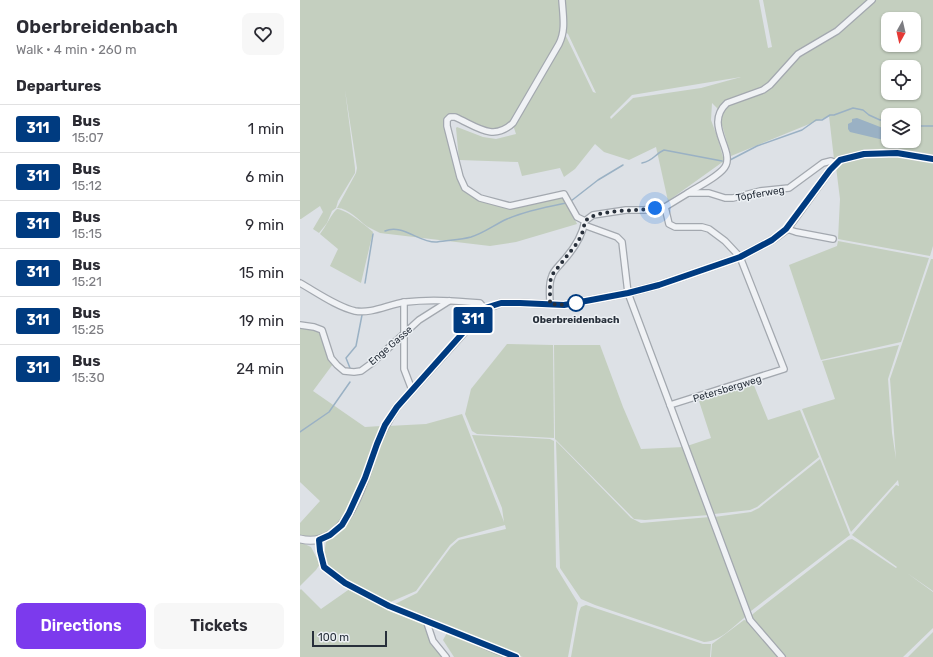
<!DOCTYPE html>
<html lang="en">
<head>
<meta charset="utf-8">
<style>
  :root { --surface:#fff; --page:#f7f7f7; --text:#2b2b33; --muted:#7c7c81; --line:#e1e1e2; --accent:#7c3aed }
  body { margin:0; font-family:Rubik,sans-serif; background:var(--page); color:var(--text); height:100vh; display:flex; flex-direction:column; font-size:15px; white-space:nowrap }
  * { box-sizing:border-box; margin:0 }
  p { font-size:13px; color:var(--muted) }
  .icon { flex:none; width:22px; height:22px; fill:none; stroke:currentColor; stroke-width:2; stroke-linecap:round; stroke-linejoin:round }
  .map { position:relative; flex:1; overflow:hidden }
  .side { display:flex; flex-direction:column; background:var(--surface); width:300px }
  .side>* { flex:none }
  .badge { padding:0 8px; border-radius:3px; font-size:14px; line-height:26px }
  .needle { width:26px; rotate:188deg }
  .fabs { position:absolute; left:581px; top:12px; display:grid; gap:8px }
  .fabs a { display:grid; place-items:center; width:40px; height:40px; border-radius:8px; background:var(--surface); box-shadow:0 1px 3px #0004; font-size:20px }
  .scale { position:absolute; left:12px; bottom:10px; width:75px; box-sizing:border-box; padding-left:4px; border:2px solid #28303b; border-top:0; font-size:11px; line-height:14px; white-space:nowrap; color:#28303b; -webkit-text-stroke:3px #ecf0f4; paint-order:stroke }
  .you { position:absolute; width:20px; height:20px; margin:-10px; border:3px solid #fff; border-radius:50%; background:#1a73e8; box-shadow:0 0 0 6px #1a73e833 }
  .map>.badge { position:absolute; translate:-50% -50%; box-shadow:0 0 0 2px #fff }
  h2 { padding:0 16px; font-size:15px; line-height:36px }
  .round { display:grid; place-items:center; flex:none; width:42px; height:42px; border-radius:8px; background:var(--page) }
  .headline { display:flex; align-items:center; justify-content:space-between; height:68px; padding:0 16px }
  h1 { font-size:19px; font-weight:600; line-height:30px }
  .primary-button { display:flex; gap:8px; margin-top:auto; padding:8px 16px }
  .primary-button a { flex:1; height:46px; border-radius:8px; background:var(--accent); color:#fff; font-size:16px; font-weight:600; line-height:46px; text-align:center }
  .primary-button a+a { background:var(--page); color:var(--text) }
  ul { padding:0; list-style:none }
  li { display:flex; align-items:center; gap:12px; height:48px; padding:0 16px; border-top:1px solid var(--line) }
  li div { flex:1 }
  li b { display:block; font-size:15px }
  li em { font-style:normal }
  li .badge { min-width:44px; font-weight:700; text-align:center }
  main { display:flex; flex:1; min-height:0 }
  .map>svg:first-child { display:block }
  .green { fill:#c4cfbf; fill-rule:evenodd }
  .water { fill:#9ab1c4 }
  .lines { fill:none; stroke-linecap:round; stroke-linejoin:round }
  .stream { stroke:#9ab1c4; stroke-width:1.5 }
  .minor-casing { stroke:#a3a8af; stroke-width:8 }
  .tertiary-casing { stroke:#a3a8af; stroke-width:9 }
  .minor { stroke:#f0f2f5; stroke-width:5.5 }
  .tertiary { stroke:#f0f2f5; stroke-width:7 }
  .line-casing { stroke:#fff; stroke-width:9 }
  .line { stroke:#003b80; stroke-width:6 }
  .walk { stroke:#28303b; stroke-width:4; stroke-dasharray:0 7.2 }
  .stop-dot { fill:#fff; stroke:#003b80; stroke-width:2 }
  .labels { text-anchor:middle; stroke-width:3; stroke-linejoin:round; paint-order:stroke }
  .street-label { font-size:10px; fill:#28303b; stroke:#ecf0f4 }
  .stop-label { font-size:10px; font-weight:bold; fill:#28303b; stroke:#ecf0f4 }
</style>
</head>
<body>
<main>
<section class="side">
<div class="headline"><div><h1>Oberbreidenbach</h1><p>Walk · 4 min · 260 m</p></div><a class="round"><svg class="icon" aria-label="heart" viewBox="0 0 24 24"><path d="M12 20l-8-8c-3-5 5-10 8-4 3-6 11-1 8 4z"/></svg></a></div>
<h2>Departures</h2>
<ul>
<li><span class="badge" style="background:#003b80;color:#fff">311</span><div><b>Bus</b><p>15:07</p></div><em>1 min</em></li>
<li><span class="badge" style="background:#003b80;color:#fff">311</span><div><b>Bus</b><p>15:12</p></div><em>6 min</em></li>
<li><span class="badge" style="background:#003b80;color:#fff">311</span><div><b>Bus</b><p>15:15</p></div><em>9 min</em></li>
<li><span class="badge" style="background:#003b80;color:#fff">311</span><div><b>Bus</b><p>15:21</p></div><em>15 min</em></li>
<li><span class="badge" style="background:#003b80;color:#fff">311</span><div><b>Bus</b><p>15:25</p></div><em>19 min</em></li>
<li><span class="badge" style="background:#003b80;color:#fff">311</span><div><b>Bus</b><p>15:30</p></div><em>24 min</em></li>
</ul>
<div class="primary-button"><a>Directions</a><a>Tickets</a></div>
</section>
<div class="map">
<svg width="633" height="657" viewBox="0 0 633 657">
  <rect width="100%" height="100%" fill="#dde1e6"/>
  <g class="green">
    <path d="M0 0H261L263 25 261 37 212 122C193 141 181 124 162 119 158 118 151 119 146 120L166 190 208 209 264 196 277 224 216 242 190 246 80 233C76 231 72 229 68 227 59 221 49 208 37 208L56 173 57 168 45 90 55 168V173L38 201 36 208 32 211 27 223 19 233 13 229 23 212 20 206 1 219H0Z"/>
    <path d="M264 0H459L468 48 472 47 463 0H633V157L562 152 534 159 529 116 431 156 417 108 412 103 411 120 418 139 424 161 368 201 356 147 329 160 304 152 295 144 275 169 264 177 260 168 222 176 218 162 159 160 156 128 157 127 183 137 196 139 216 134 214 128 211 127 265 34 293 92 296 93 268 34 265 32ZM588 19H614V45H588ZM588 67H614V93H588ZM441 77 401 88 333 98 311 119 310 117 332 95ZM588 115H614V141H588Z"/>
    <path d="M591 155 633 161V246L630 256 538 239 540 199 536 167C552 156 571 156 591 155Z"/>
    <path d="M37 209C47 210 65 225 73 232L61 283 30 266 38 249 20 234C25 228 32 213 37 209Z"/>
    <polygon points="538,241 629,258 601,342 521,360 489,265 537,246"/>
    <polygon points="631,259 633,259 633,591 607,573 633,592 633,628 603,657 484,657 453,621 451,616 454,613 548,540 552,539 557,542 596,568 597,567 552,535 596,485 599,486 598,480 551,532 502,409 535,399 522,361 599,345 588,379 592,433 596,459 590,379"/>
    <path d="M0 326 19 331 33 364 13 391 65 427 81 426C70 452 54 516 30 531 20 537 11 537 0 536V523L20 501 0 482Z"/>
    <polygon points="207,344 253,345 254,438 177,434 172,431 165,414 171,389"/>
    <polygon points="254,345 300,345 323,407 341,449 384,447 409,515 345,520 334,519 255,439"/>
    <polygon points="453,383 468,420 500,410 519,457 457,507 450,510 414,514 412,512 387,446 411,438 399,401"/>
    <polygon points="162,414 204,522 202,508 172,435 250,439 254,441 256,567 278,603 268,657 223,657 199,650 200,648 93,605 117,593 151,547 159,540 206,529 205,525 158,538 150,545 116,591 88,603 59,588 31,570 27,565 24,554 26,542 43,529 54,514 82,437 88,426 126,424"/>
    <path d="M256 441 331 518 341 523 410 517 446 616 444 618C433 627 419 642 404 642L295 605 281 599 260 568Z"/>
    <polygon points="520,459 550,535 451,611 450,611 414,517 451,512 459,508"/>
    <polygon points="0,542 11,547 20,564 16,570 0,586"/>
    <polygon points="51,588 84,607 123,623 143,657 0,657 0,590 1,589 21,609"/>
    <polygon points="286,605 403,644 411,644 410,657 271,657 279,612 281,607"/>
    <polygon points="444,620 448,621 481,657 411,657 412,644"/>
    <polygon points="148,631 211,657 154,657 143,640"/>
    <polygon points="633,632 633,657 608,657"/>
  </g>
  <polygon class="water" points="557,118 588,130 588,141 550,132 548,129 548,124 552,122 552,119"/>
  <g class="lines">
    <g class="stream">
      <polyline points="614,126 633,126"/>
      <polyline points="430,160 457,146 502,130 516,120 522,120 530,115 534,115 553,108 563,110 569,115 580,120 588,120"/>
      <path d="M342 163C353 161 355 154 364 150L422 161"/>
      <polyline points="271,201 298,180 323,165"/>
      <path d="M85 231C102 223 121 244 137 242 148 240 160 240 171 237 184 233 194 225 207 219 225 211 246 207 266 203"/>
      <polyline points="65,283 73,234"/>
      <polyline points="50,368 46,358 56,346 62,315"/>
      <polyline points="0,432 29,412 50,382"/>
    </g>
    <defs>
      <g id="minor">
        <path d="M262 0C263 16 266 30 259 44L213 123C193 142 176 126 155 117H150L147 120V126L160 177 165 188 180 198 210 206 264 194 277 217 285 221"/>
        <path d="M388 193C397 187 422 175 426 165 433 148 404 124 427 103L463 90 470 85 498 54 537 31 572 0"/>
        <polyline points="284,225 317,237 322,242 328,293 370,405 484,369 440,257 425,241 409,229 402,227 375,227 369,224 365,207"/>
        <polyline points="487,229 496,232 533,239"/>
        <path d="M0 283C16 292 37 307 55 311 72 314 89 304 106 302 131 299 156 301 180 303L185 309"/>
        <polyline points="104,302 104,369 112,390"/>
        <path d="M250 304C250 295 248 284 252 276 253 271 259 266 263 261 274 249 282 237 285 221L293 215 326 210H344L365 207 388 193H409L425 198H433L460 191 489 188 523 163 531 161 536 163"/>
        <polyline points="0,325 14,327 22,330 31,358 37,365 44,371 54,372 61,371 72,363 119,320 149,301"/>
        <polyline points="370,405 450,620 482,657"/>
        <polyline points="19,540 20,551 24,567 45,583 89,606 126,620 198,651 216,657"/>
        <polyline points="126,620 133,641 146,657"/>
      </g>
      <path id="tertiary" d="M0 539C49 551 64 478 77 444 82 431 89 419 97 407L185 309 201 303H220L264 305 275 303 328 293 359 285 440 257 472 240 487 229 530 170 540 160 564 154 597 153 633 159"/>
    </defs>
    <use href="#minor" class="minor-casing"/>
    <use href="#tertiary" class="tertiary-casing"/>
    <use href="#minor" class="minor"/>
    <use href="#tertiary" class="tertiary"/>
  </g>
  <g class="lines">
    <defs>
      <polyline id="line" points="216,657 89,606 45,583 24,567 20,551 19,540 30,535 42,525 49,513 65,478 77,444 85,425 97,407 185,308 201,303 220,303 264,305 275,303 328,293 359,285 440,257 472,240 486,229 530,170 540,160 564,154 597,153 633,159"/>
    </defs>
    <use href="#line" class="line-casing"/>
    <use href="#line" class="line"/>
    <path class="walk" d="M276 303 264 305 250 304V282L252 275 278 242 283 231 285 221C299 208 336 212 355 208"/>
  </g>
  <circle class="stop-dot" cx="276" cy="303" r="8"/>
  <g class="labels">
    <g class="street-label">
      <text transform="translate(460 193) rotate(-10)" y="4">Töpferweg</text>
      <text transform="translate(90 345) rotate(-41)" y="4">Enge Gasse</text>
      <text transform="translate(427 388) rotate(-17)" y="4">Petersbergweg</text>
    </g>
    <g class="stop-label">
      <text x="276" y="323">Oberbreidenbach</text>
    </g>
  </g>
</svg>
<div class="fabs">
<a><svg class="needle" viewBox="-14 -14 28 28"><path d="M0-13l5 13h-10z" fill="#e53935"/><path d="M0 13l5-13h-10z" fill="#7c7c81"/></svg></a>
<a><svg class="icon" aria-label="locate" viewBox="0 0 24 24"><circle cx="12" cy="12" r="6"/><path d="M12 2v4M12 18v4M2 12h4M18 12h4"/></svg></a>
<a><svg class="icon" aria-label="layers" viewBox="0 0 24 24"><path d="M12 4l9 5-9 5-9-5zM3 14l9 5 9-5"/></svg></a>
</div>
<div class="scale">100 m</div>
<div class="you" style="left:355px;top:208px"></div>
<b class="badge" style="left:173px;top:320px;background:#003b80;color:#fff">311</b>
</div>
</main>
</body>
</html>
